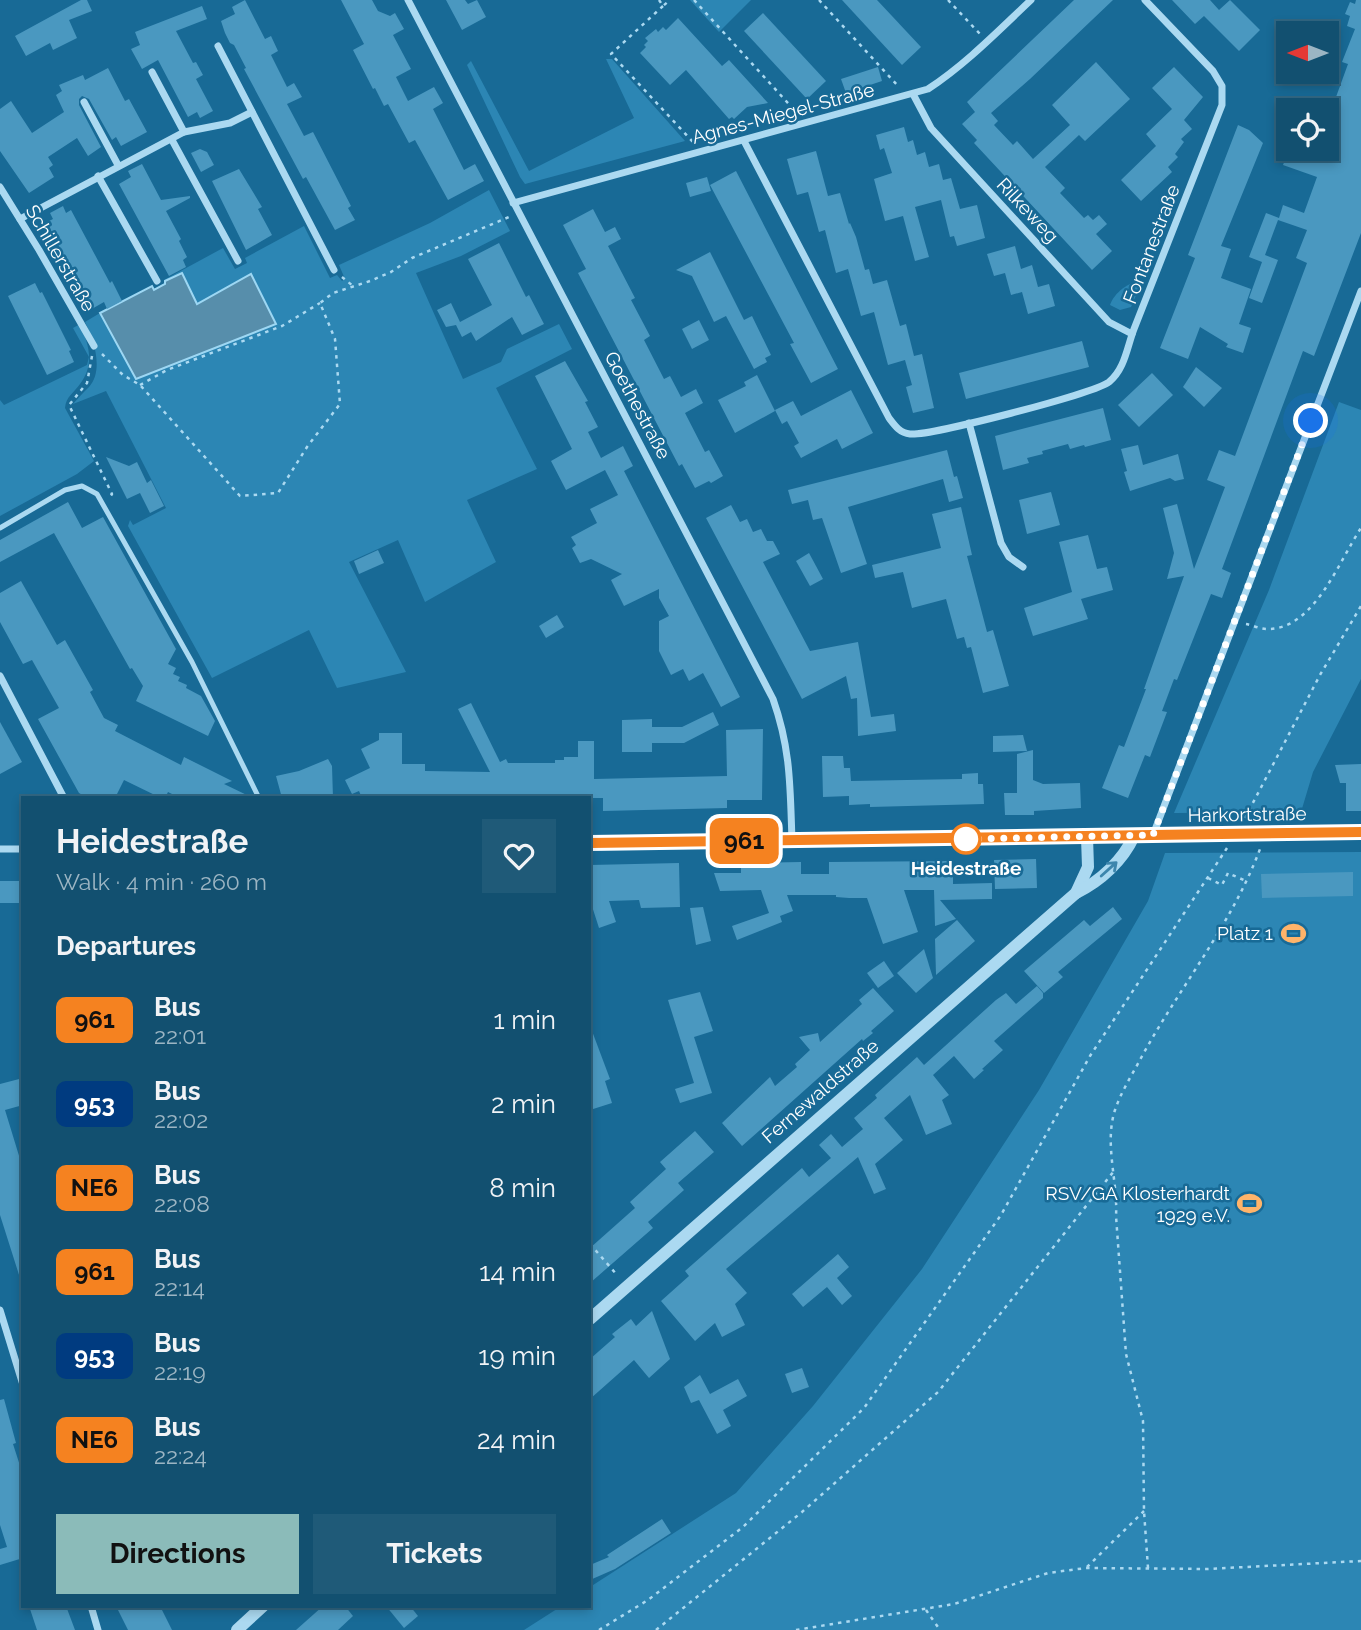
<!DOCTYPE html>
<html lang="en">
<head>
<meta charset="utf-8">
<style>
  :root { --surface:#125070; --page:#1f5a78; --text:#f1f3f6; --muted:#9cb5c3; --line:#316783; --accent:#8bbbb9 }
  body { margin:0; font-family:Raleway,sans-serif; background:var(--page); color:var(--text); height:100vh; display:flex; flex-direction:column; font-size:26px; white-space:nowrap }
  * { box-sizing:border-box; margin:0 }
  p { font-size:23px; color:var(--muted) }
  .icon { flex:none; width:38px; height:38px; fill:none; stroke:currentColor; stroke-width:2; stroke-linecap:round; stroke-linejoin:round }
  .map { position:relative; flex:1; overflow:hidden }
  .sheet { position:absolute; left:21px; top:796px; width:570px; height:812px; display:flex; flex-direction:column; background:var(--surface); border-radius:0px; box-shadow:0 4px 10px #0003,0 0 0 2px var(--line) }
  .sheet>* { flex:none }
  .badge { padding:0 14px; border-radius:10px; font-size:24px; line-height:46px }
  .needle { width:46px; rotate:270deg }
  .tools { position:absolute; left:1276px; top:21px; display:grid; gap:14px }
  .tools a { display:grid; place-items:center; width:63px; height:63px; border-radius:0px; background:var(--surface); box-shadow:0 4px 10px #0003,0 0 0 2px var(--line); font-size:35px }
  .you { position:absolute; width:35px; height:35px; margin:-18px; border:5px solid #fff; border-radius:50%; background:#1a73e8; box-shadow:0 0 0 10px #1a73e833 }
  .map>.badge { position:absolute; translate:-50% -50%; box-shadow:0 0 0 4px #fff }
  h2 { padding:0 35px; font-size:26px; line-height:63px }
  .round { display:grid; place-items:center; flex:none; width:74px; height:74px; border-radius:0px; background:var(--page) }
  .headline { display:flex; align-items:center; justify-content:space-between; height:119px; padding:0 35px }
  h1 { font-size:33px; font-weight:700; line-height:52px }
  .primary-button { display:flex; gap:14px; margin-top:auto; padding:14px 35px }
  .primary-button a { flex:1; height:80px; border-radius:0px; background:var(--accent); color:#111; font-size:28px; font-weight:700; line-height:80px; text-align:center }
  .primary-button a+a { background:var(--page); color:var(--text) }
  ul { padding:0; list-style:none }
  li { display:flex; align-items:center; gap:21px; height:84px; padding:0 35px }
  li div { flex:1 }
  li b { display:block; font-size:26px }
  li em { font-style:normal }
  li .badge { min-width:77px; font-weight:700; text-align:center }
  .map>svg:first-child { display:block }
  .green { fill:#2c86b4 }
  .water { fill:#578eab; stroke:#9dd7f3; stroke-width:2 }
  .building { fill:#4a98c0 }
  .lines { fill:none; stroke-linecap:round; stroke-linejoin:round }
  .path { stroke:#abd9f1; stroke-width:2.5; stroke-dasharray:3.5 5; stroke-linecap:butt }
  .service { stroke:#abd9f1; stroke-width:5 }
  .minor { stroke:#abd9f1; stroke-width:7 }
  .tertiary { stroke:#abd9f1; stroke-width:12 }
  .oneway { stroke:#3d86ad }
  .line-casing { stroke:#fff; stroke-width:16 }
  .line { stroke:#f58220; stroke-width:10 }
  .walk { stroke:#fff; stroke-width:7; stroke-dasharray:0 12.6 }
  .stop-dot { fill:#fff; stroke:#f58220; stroke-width:3.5 }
  .labels { text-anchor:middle; stroke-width:5; stroke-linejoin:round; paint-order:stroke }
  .street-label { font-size:19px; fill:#fff; stroke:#186a96 }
  .stop-label { font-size:19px; font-weight:bold; fill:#fff; stroke:#186a96 }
  .poi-label { font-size:19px; fill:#fff; stroke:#186a96; text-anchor:end }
</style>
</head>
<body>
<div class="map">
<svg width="1361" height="1630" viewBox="0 0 1361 1630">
  <rect width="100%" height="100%" fill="#186a96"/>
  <g class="green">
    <polygon points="690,0 751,0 719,32"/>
    <polygon points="606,59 612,59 685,141 525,184 520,177 467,65 471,61 529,171 634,118"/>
    <path d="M489 190 510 231 461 256 416 273 463 379 501 362 507 349 559 324 572 349 496 388 537 469 467 500 496 562 425 602 398 540 349 562 406 672 337 688 309 630 212 678 128 526 130 520 133 525 166 508 106 391 73 404C78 398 83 393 89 387 104 370 94 340 85 322L100 313 136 379 275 324 251 274 197 304 182 273 165 281 164 280 223 248 235 269 247 263 245 258 304 226 330 278 337 275 342 281 345 279 339 265 430 223Z"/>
    <path d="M1142 281 1131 307 1120 310 1110 305C1114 293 1129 281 1142 281Z"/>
    <path d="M80 324C89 345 95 364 80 384 74 393 66 396 65 408L94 461 77 474 0 516V400L4 405 87 365 89 357 73 328Z"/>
    <polygon points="1339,402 1361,410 1361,679 1313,772 1301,812 1174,813 1269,590"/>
    <polygon points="1361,852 1361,1630 524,1630 560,1607 590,1606 590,1587 736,1493 813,1406 922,1269 1039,1090 1148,901 1165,853"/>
  </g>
  <polygon class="water" points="182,273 197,304 251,274 276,324 136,379 100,313 152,286 154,290 165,284 165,281"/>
  <g class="building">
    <polygon points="81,0 87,0 92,11 69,20 77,38 53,50 50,43 26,56 15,36"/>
    <polygon points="245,0 265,39 271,36 278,51 271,55 287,87 294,83 302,97 287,104 304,136 313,132 351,206 348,208 355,220 335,230 306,177 303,179 244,69 246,68 234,45 230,43 225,33 221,21 235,14 232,7"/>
    <polygon points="341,0 372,0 378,11 390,16 395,13 404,29 393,35 411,69 396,77 408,101 434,87 443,103 433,109 464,170 475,164 484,181 448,200 415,140 409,143 388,104 384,106 375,88 373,89 353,50 364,44"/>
    <polygon points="446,0 465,0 468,4 477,0 486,17 462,30"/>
    <polygon points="842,0 877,0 921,47 902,65"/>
    <polygon points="1074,0 1113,0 1030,79 991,113 998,121 994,125 1013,145 1017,141 1033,159 1070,125 1052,105 1096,62 1130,99 1085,141 1079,135 1045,167 1065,188 1060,193 1084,218 1088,215 1093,220 1099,215 1107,224 1096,234 1112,251 1092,270 974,143 977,140 962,124 975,112 967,102"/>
    <polygon points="1172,0 1210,0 1219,10 1230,0 1260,30 1239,51 1204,16 1195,24"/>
    <polygon points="1356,0 1361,0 1361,233 1314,356 1303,351 1222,569 1231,573 1222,598 1211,594 1177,680 1174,679 1162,711 1167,712 1150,757 1145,755 1128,798 1102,788 1119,745 1124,747 1146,689 1144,689 1184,576 1167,579 1174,553 1163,508 1177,504 1194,569 1225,487 1207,480 1219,450 1235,456 1307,263 1296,258 1307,230 1278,220 1265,255 1278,260 1262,303 1249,298 1262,262 1249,257 1266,213 1279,218 1283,205 1304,213 1317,177 1283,165 1289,149 1301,149 1311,152 1312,149 1326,149 1326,138 1333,121 1328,119 1348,64 1342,62 1355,29 1347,26 1350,16 1345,14 1350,2 1355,4"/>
    <polygon points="202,6 207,19 176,31 193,63 196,62 203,75 196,79 213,111 200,118 197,112 188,117 158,60 142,69 131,49 140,45 135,32"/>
    <polygon points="763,13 826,81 807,99 744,31"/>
    <polygon points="678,18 722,66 729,60 768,103 747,107 734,119 732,117 729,119 686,70 670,85 640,53 646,47 644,45 648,41 645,38 656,29 658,32 663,27 666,30"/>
    <polygon points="878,67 882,81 846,93 841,79"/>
    <polygon points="1174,67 1203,97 1184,120 1192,129 1181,139 1184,142 1175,154 1178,157 1168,167 1172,172 1141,201 1121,180 1156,146 1146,134 1172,109 1152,88"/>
    <polygon points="108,68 125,101 129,99 147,132 121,146 116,137 112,140 89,99 82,96 79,99 79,105 101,147 88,156 77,138 48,157 53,165 49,168 54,177 29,193 0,151 0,109 11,101 32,133 64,112 56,95 62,91 59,85 83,75 85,80"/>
    <polygon points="1238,125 1249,130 1263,143 1221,246 1231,249 1221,278 1251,289 1239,324 1251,328 1243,353 1226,347 1228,344 1200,327 1188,359 1160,348 1195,258 1188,255"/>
    <polygon points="904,127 908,142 913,140 917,155 925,152 929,167 939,164 943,180 951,178 960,209 977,205 985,238 957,246 954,236 950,237 941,200 915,207 929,257 915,261 903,216 885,221 874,179 892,173 884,148 880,150 876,135"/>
    <polygon points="200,149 207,152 214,165 201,172 191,153"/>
    <polygon points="816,151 828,196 840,193 849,224 850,223 856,237 865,270 869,269 873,284 887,280 900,326 906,324 914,356 922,354 934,408 913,413 906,387 912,385 905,360 888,365 874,312 861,316 848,269 836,273 825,230 819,232 808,192 797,195 787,159"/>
    <polygon points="142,164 161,200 190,196 190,198 166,211 181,239 179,241 187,257 183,260 186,267 169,276 119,184 131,177 128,171"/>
    <polygon points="239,169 262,207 258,209 272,235 246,250 212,181"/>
    <polygon points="736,171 838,369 811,383 790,344 794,343 710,185"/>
    <polygon points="707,177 711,191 690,197 686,183"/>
    <polygon points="63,206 66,213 71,210 110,283 112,281 122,301 107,309 104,302 90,310 47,222 53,219 50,213"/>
    <polygon points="593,209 605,232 615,227 621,239 608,246 635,298 631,300 650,336 644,340 664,379 670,376 681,397 696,389 703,403 685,413 705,452 709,450 723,476 711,483 709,481 695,488 682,464 679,466 578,273 586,269 563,225"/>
    <polygon points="499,243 526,297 529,295 544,324 522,335 512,317 476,341 471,332 462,337 456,325 446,327 437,310 451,303 460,322 492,305 468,259"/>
    <polygon points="1015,246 1021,269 1032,265 1038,287 1049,284 1055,306 1028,314 1022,292 1011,295 1005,273 994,276 987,254"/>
    <polygon points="710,252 744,320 752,316 771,355 765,358 767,362 754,369 726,316 714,322 692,276 676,270"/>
    <polygon points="35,283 40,293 42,292 71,350 69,351 74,362 47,375 8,296"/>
    <polygon points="699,320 709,340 692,349 682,329"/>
    <polygon points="1082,341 1089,367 966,399 959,373"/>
    <polygon points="565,361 588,401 585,402 598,427 588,432 601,458 623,446 633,466 624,471 740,697 721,707 703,673 689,681 683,669 671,675 659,651 659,621 669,616 659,598 659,589 624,606 611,580 622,574 591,559 580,563 572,548 576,545 571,537 597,523 590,509 618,495 605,470 566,490 551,461 572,449 535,376"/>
    <polygon points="1196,367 1222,388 1204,407 1183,387"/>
    <polygon points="1152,373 1173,395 1139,427 1118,405"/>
    <polygon points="757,375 775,411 735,433 718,400 746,386 744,382"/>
    <polygon points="851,390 873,433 842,449 837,439 801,458 794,446 799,443 787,421 782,424 775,410 793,401 801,416"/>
    <polygon points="1103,408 1111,440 1085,447 1084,445 1070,449 1068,444 1042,451 1043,454 1027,458 1029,463 1003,470 995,436"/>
    <polygon points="1138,445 1143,465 1178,454 1184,479 1175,481 1170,478 1130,491 1124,472 1127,471 1121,449"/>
    <polygon points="947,450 954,477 957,476 963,498 949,502 943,479 848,507 867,564 841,573 822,518 813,520 808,500 792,504 788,490"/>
    <polygon points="106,457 129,466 137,462 147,483 151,480 164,506 150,513 140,493 127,499"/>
    <polygon points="1051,492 1060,525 1027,534 1019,500"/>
    <polygon points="68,502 82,528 103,517 176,649 168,664 176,668 173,674 180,677 178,681 187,685 186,688 201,696 215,721 208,736 136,701 143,686 132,668 130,669 54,533 0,562 0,540"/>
    <polygon points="731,505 740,522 747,519 753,532 761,529 767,541 773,541 780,554 763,562 810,651 858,642 871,717 894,714 896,731 858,736 857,698 851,699 846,676 802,699 706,518"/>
    <polygon points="961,507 972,555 967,556 987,632 993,630 1009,686 983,693 971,647 967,648 964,637 957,639 946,599 912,608 903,572 875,578 872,565 941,548 932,514"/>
    <polygon points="1088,535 1097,569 1107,567 1113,590 1081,599 1088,619 1033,636 1024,608 1072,592 1059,542"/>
    <polygon points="378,550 384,563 359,574 354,561"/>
    <polygon points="809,553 823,579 810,586 796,561"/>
    <polygon points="21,581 57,645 65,640 93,690 90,692 104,718 118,725 115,731 181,765 184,757 232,781 224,784 253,798 180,798 168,792 165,798 161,798 124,780 115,798 88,798 79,793 38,719 59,708 32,660 23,664 0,622 0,593"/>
    <polygon points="557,615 564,627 546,638 539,626"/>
    <polygon points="471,703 500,762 506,759 508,763 555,763 555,760 564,760 564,757 578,757 578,741 594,741 594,779 727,776 726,730 763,729 762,800 727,800 727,808 603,811 603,798 564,798 564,795 512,795 512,798 386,796 388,798 362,798 359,791 352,794 345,780 370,768 361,749 379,740 379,733 402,733 402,764 425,764 425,771 490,772 458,709"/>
    <polygon points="713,712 719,725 684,743 652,743 652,752 622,752 622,720 652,719 652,727 682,727"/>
    <polygon points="0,722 22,762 0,774"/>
    <polygon points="1023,735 1027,751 993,752 993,736"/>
    <polygon points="1033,750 1033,780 1043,784 1080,783 1081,808 1034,811 1034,815 1005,815 1004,793 1017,793 1017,754"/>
    <polygon points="822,756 843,756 844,768 850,768 851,781 962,779 962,774 978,773 978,784 983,784 984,804 870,807 870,804 849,805 849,796 823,797"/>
    <polygon points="328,759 332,766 333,798 282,798 276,776 299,771"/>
    <polygon points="1361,764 1361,811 1346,811 1346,783 1340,783 1335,765"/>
    <polygon points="1036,859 1037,888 995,889 994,860"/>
    <polygon points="953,861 953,884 992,883 992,899 940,900 956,919 935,926 934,890 904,890 918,932 883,944 867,898 849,898 836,897 836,895 787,895 793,911 780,916 782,922 737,940 732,926 769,913 761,890 720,891 714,873 741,873 741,863 801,862 801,874 829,874 829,862"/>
    <polygon points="679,863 680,907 641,908 639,900 609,901 616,922 599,928 590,900 590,865"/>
    <polygon points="1353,872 1353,896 1262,898 1261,874"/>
    <rect x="0" y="881" width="23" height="22"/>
    <polygon points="703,907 711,941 696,945 690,908"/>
    <polygon points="1113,907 1122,919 1058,972 1063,977 1044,993 1024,971 1084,920 1090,926"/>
    <polygon points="957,920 975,941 936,975 935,939"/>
    <polygon points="924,949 933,978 916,993 897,973"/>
    <polygon points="884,961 894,976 878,988 867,973"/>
    <polygon points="1037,986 1043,993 1043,998 994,1041 1003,1050 982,1069 984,1070 974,1079 954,1056 933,1075 949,1095 942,1100 952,1124 926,1135 910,1095 884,1118 903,1140 875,1164 886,1189 874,1194 858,1157 726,1269 747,1293 735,1304 745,1325 722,1337 715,1323 695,1341 661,1301 689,1276 685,1271 802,1168 809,1177 831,1158 819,1145 831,1134 842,1147 863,1129 854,1118 877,1098 875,1095 917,1057 924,1065 996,1000 1006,993 1016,1004"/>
    <polygon points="873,988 894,1011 871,1031 873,1033 863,1041 862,1039 742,1146 722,1123 770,1077 775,1086 797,1067 795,1064 810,1050 799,1037 818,1033 820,1042 862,1004 859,1000"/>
    <polygon points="700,992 713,1031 694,1037 712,1093 680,1103 675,1089 694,1083 668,1000"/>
    <polygon points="590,1031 592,1031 610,1079 605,1081 612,1103 590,1110"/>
    <polygon points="23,1078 23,1105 5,1110 20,1159 23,1158 23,1277 20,1278 0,1215 0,1084"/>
    <polygon points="695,1131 714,1152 678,1183 684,1190 648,1222 653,1228 590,1283 590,1248 635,1208 630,1202 666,1169 660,1162"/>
    <polygon points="838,1254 849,1267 837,1278 852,1296 842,1305 827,1287 803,1307 792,1294"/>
    <polygon points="652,1311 670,1359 649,1378 634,1360 590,1399 590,1359 615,1337 612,1334 631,1319 636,1326"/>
    <polygon points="802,1368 809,1387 792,1393 785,1374"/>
    <polygon points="700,1375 710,1394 738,1379 747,1396 723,1410 731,1426 717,1434 699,1400 691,1403 684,1387"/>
    <polygon points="4,1399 16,1443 13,1444 23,1475 23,1558 0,1565 0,1549 7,1547 0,1525 0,1400"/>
    <polygon points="662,1519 671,1533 615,1569 590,1580 590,1565 609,1557 607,1555"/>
    <polygon points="29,1606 66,1606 75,1630 37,1630"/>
    <polygon points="116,1606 160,1606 172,1630 128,1630"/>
    <polygon points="323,1606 345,1606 353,1616 338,1630 296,1630"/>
    <polygon points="386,1606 410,1606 418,1616 404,1628"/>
  </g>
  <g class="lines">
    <g class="path">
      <polyline points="659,0 663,6 670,0"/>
      <polyline points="694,0 797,113"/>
      <polyline points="819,0 898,86"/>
      <polyline points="948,0 980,34"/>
      <polyline points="663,6 611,54 693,142"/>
      <polyline points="342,277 353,286"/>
      <polyline points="102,354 123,375 140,385 240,496 278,493 307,447 340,404 335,339 320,303 333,293 370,281 391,272 412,258 509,217"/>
      <polyline points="92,356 87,383 69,405 112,494 110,497"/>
      <polyline points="140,385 167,370 282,326 320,303"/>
      <path d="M1246 624C1252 625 1260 629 1267 629 1314 630 1339 561 1361 528"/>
      <polyline points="1245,818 1320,675 1361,606"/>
      <polyline points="1208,878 1222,885 1228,873 1248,882"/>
      <polyline points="590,1244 618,1276"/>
      <polyline points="1087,1567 1144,1511"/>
      <path d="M1148 1568 1144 1511 1143 1421 1126 1354 1116 1216C1118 1181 1104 1144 1115 1110 1121 1092 1132 1075 1141 1058 1179 988 1232 924 1260 849"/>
      <polyline points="926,1610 940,1630"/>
      <polyline points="599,1630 648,1600 743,1527 864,1408 1001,1215 1090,1056 1227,848"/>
      <polyline points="656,1630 802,1512 938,1392 1114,1171"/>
      <polyline points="796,1630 954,1604 1048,1573 1086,1568 1207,1569 1361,1561"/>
    </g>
    <polyline class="service" points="0,528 65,490 82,486 97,494 192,662 259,798"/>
    <g class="minor">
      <path d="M408 0 773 699C791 750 790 787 792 840"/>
      <polyline points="218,46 334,270"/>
      <polyline points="152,72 184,132"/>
      <polyline points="913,94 931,128 1109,322 1132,334"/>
      <polyline points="84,102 118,165"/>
      <polyline points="172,140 238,261"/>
      <path d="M744 141 889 418C895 426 900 433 910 434 930 436 1093 394 1109 382 1125 369 1127 347 1134 329L1222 105V86L1213 71 1145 0"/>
      <polyline points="98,176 157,281"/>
      <polyline points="0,187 39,250 94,346"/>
      <path d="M513 203 928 89C966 64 998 31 1031 0"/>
      <polyline points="20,219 184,132 230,123 252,112"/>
      <polyline points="969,423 1001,543 1009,557 1023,567"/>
      <polyline points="0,676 64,798"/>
      <polyline points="1153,835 1361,291"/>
      <polyline points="590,843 1134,836"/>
      <polyline points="0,849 23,849"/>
      <polyline points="0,1310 23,1385"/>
      <polyline points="91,1606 98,1630"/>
    </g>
    <g class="tertiary">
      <polyline points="1076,893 1088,867 1087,837"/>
      <path d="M590 1319 1076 893C1101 881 1123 860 1134 836L1361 832"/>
      <polyline points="237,1630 263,1606"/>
    </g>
  </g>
  <defs><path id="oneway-shaft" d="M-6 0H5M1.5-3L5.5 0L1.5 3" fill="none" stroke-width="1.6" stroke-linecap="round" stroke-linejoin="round" transform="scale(1.75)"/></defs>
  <use class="oneway" href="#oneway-shaft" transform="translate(1109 869) rotate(-42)"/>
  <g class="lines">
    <defs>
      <polyline id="line" points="590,843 1361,832"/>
    </defs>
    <use href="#line" class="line-casing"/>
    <use href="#line" class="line"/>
    <polyline class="walk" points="966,839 1153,835 1311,421"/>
  </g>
  <defs>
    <symbol id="stadium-bare" viewBox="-9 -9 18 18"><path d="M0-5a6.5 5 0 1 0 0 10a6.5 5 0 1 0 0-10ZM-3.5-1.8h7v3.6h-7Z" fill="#ffb46a" stroke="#186a96" stroke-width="2.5" paint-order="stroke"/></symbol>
  </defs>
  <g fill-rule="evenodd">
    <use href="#stadium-bare" x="1276" y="916" width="35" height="35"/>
    <use href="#stadium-bare" x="1232" y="1186" width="35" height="35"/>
  </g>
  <circle class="stop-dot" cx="966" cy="839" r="14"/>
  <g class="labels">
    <g class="street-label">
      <text transform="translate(783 113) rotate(-15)" y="7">Agnes-Miegel-Straße</text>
      <text transform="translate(1028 210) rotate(47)" y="7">Rilkeweg</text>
      <text transform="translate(1151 244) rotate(-69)" y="7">Fontanestraße</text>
      <text transform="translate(61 258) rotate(60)" y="7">Schillerstraße</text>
      <text transform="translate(638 405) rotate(62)" y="7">Goethestraße</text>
      <text transform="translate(1247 814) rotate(-1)" y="7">Harkortstraße</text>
      <text transform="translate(820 1091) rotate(-41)" y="7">Fernewaldstraße</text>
    </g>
    <g class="stop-label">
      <text x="966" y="875">Heidestraße</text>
    </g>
    <g class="poi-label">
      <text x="1273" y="940">Platz 1</text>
      <text x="1230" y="1200">RSV/GA Klosterhardt<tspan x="1230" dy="22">1929 e.V.</tspan></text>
    </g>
  </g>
</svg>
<div class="tools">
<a><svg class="needle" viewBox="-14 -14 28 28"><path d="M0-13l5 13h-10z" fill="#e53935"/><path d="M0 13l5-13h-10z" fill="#9cb5c3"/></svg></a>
<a><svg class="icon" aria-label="locate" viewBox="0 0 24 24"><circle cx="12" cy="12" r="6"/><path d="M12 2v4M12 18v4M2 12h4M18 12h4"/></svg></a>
</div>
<div class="you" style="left:1311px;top:421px"></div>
<b class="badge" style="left:744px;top:841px;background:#f58220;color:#111">961</b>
<section class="sheet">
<div class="headline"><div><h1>Heidestraße</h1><p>Walk · 4 min · 260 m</p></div><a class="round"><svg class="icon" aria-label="heart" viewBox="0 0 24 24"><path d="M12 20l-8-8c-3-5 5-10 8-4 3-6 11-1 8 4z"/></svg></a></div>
<h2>Departures</h2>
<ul>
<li><span class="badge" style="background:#f58220;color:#111">961</span><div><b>Bus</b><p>22:01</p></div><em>1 min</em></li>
<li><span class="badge" style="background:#003b80;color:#fff">953</span><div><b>Bus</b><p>22:02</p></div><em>2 min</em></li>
<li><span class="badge" style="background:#f58220;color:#111">NE6</span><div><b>Bus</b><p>22:08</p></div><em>8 min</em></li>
<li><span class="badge" style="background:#f58220;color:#111">961</span><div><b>Bus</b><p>22:14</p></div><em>14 min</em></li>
<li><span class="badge" style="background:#003b80;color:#fff">953</span><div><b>Bus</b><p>22:19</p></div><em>19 min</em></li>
<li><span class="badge" style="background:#f58220;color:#111">NE6</span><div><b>Bus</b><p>22:24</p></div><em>24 min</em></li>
</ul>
<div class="primary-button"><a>Directions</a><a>Tickets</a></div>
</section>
</div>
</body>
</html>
